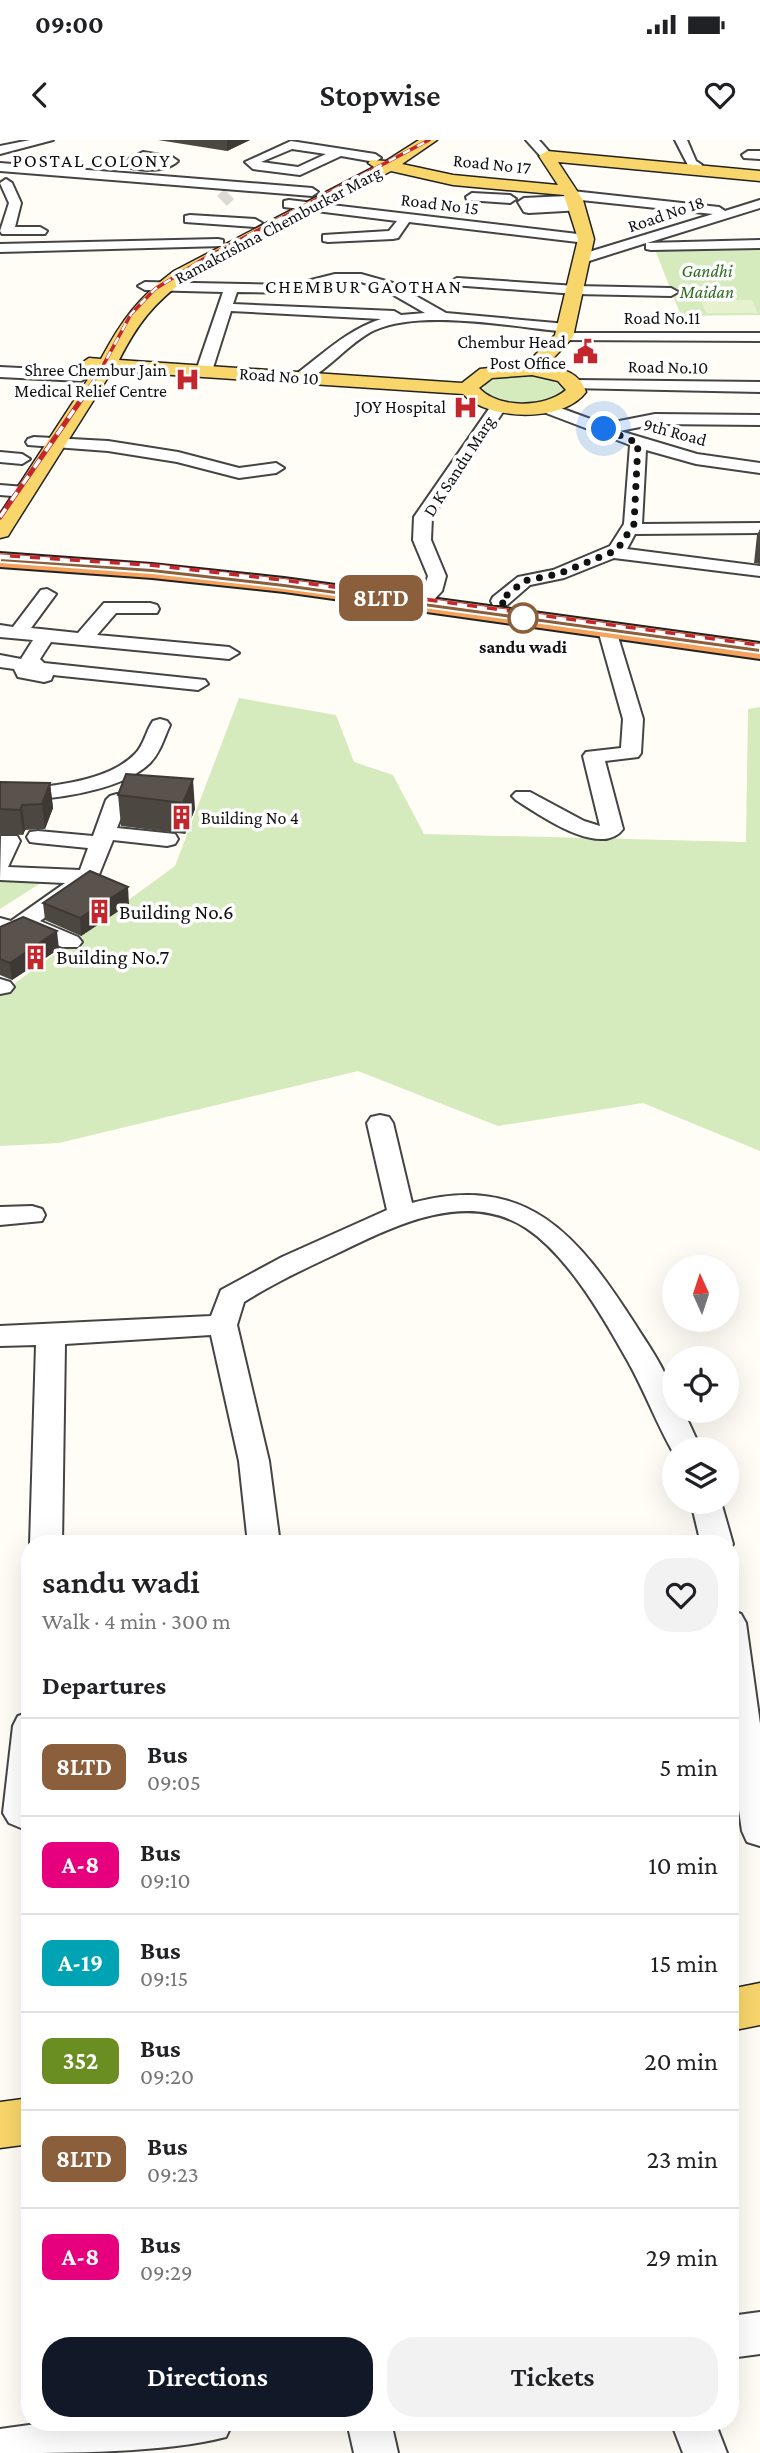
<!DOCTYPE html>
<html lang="en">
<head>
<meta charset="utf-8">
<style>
  :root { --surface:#fff; --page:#f2f2f2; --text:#202124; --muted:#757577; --line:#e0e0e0; --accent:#111827 }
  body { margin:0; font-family:"Crimson Pro",serif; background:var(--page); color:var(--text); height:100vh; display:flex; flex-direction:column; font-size:26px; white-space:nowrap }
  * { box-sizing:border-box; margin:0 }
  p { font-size:23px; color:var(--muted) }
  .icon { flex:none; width:38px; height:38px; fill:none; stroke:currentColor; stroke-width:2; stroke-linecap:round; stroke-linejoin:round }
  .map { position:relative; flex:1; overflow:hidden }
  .side { position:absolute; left:21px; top:1395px; width:718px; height:896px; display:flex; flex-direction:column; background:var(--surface); border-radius:28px; box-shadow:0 7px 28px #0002 }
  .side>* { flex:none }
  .badge { padding:0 14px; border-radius:10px; font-size:24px; line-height:46px }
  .needle { width:46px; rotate:357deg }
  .buttons { position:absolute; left:662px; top:1115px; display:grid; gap:14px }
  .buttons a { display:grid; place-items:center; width:77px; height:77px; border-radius:50%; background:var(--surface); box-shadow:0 7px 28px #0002; font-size:35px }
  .you { position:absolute; width:35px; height:35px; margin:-18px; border:5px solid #fff; border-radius:50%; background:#1a73e8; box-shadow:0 0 0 10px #1a73e833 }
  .map>.badge { position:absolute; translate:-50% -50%; box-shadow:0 0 0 4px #fff }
  h2 { padding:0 21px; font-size:26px; line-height:63px }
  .round { display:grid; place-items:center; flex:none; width:74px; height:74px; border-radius:28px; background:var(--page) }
  .overview { display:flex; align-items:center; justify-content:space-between; height:119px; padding:0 21px }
  h1 { font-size:33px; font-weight:600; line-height:52px }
  .button { display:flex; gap:14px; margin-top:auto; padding:14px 21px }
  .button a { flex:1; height:80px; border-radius:28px; background:var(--accent); color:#fff; font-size:28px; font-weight:600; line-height:80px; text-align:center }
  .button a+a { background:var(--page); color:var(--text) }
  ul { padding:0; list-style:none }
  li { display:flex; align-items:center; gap:21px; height:98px; padding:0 21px; border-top:2px solid var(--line) }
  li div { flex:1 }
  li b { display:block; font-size:26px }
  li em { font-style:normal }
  li .badge { min-width:77px; font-weight:700; text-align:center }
  .status { display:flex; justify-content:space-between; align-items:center; height:49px; padding:0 35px; background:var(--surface); direction:ltr }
  .status svg { height:19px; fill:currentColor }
  header { display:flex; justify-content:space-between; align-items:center; height:91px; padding:0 21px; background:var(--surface); font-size:32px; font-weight:600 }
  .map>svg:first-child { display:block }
  .green { fill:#d5ebbd }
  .pitch { fill:#e6f2cf }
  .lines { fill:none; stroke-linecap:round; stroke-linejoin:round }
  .minor-tunnel { stroke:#dbdad3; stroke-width:14; stroke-dasharray:14 7; stroke-linecap:butt }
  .minor-casing { stroke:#444; stroke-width:4 }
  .major-casing { stroke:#222; stroke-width:3 }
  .highway-casing { stroke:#222; stroke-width:4 }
  .minor { fill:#fff; fill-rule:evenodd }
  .major { fill:#f9d66b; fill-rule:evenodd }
  .highway { fill:#f5a25d; fill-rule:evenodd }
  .rail-far1-casing { stroke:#c4262e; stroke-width:3.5 }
  .rail-casing { stroke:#c4262e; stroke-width:5 }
  .rail-far1 { stroke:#fff; stroke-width:2.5; stroke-dasharray:8; stroke-linecap:butt }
  .rail { stroke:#fff; stroke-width:3.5; stroke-dasharray:10; stroke-linecap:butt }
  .wall { fill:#4d4742 }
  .shaded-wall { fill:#3f3936 }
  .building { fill:#5a524d; stroke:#3f3936; stroke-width:2 }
  .line { fill:#8b5e3c; stroke:#fff; stroke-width:2 }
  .walk { stroke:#111; stroke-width:7; stroke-dasharray:0 12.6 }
  .stop-dot { fill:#fff; stroke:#8b5e3c; stroke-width:3.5 }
  .labels { text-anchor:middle; stroke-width:7; stroke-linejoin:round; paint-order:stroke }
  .far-street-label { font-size:18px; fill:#111; stroke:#fff }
  .far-park-label { font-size:18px; font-style:italic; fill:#2f6b1f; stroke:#fff }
  .far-poi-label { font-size:18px; fill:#111; stroke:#fff; text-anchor:end }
  .far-stop-label { font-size:18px; font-weight:bold; fill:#111; stroke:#fff }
  .far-neighbourhood-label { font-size:19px; letter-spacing:2px; fill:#111; stroke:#fff }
  .poi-label { font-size:21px; fill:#111; stroke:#fff; text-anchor:start }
</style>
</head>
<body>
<div class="status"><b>09:00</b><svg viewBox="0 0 49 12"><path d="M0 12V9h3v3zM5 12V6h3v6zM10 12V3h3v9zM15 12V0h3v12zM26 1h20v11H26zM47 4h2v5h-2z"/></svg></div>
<header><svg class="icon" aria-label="back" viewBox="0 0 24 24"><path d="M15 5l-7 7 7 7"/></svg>Stopwise<svg class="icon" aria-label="heart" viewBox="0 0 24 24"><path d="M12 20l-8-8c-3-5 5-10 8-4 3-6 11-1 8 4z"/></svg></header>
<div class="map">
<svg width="760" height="2313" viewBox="0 0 760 2313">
  <rect width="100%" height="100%" fill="#fffdf5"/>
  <g class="green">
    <polygon points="760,106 760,175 681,176 654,107"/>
    <path d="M518 234 544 236 564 246V253C545 267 498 271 483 249L487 241Z"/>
    <polygon points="239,558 336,575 354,622 393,635 424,694 746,702 748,569 760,567 760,1011 643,963 498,986 358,931 59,1003 0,1006 0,854 175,726"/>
    <polygon points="0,737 47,739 0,769"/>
  </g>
  <polygon class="pitch" points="752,160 758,173 706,173 701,161"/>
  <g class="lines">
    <polyline class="minor-tunnel" points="222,61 229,54"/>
    <defs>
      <g id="minor">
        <polygon points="30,0 53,0 0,14 0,6"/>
        <polygon points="526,0 539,0 553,16 543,19"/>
        <polygon points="675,0 687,0 696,21 702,25 700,33 692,33"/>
        <path d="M291 1 375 14 381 18 375 22 341 16 300 35 253 29 245 22ZM292 9 326 14 298 27 261 22Z"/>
        <polygon points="748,11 760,11 760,19 744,18 742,15"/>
        <path d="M143 12 172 17 178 21C166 33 132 32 120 23Z"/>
        <polygon points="0,23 312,48 318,52 312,56 0,31"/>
        <polygon points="6,39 12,43 21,63 15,87 40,87 47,91 45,94 2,94 0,91 9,63 0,43"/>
        <polygon points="572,51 719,67 725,71 760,60 760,68 647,103 760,100 760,108 651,110 646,109 646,103 589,121 579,121 579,115 713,74 581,60 577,63 583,67 582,70 529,73 524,72 518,62 524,58 567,56 567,52"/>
        <polygon points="472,53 510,55 516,59 510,63 467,60 466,57"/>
        <polygon points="289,60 586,95 593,99 586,103 409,82 398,98 393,99 328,102 323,101 323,95 389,91 397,81 284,67 284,61"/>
        <polygon points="190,75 255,79 262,83 255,87 185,82 185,76"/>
        <polygon points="218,99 223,100 223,106 0,112 0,104"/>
        <path d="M335 134H361L393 143 446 173 567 184 574 188 567 192C514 187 423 169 375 190 350 201 322 237 300 243L295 241 292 238 295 235C323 214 347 190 381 179L231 171 212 231 204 236 196 231 223 152 145 150 138 146 145 142 291 145ZM361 142 383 149 425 173 401 175 394 171 233 164 237 152 292 153 335 143Z"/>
        <polygon points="457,138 576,146 671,148 678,152 671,156 576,154 452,145 450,142"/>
        <polygon points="564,193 760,193 760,201 559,200 557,197"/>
        <polygon points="0,227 81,231 89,236 81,241 0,237"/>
        <polygon points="575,240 760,242 760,252 570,248 567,245"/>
        <polygon points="499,261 507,266 432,377 431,400 446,436 442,451 427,467 413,467 411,463 424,449 428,436 413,400 414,377 493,263"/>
        <polygon points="544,262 604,284 655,274 760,275 760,285 655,284 620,291 697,314 760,323 760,333 696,324 646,310 642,384 760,383 760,393 635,394 627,409 760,426 760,436 614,418 564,438 530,445 507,465 493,465 491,461 493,457 518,437 553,430 610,406 624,384 630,305 538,270 536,267"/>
        <polygon points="34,297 108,301 178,312 239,328 276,323 284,328 276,333 239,338 177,322 108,311 28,305 26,302 28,299"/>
        <polygon points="0,312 22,314 30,319 22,324 0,322"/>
        <polygon points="0,345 25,347 33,352 25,357 0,355"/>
        <polygon points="47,449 56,454 31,488 78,493 104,463 150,463 157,465 159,469 157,473 116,473 97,495 229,507 239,513 229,519 51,502 40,519 44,523 205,540 208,544 198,550 53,535 51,540 44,542 18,537 14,529 0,527 0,515 21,519 33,500 0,497 0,485 13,487 41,450"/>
        <path d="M607 484 616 490 643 579 641 613 638 617 605 621 623 689C601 719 538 674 516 660L512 656 516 652H530L584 681 600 686 583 616 586 612 621 608 623 579 598 490Z"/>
        <path d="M160 579 167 581 170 585C164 598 160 613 150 623 118 654 43 660 0 662V650C39 648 106 644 135 614 144 605 146 591 153 581Z"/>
        <polygon points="117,654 124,656 128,660 117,688 175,694 178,699 175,704 167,706 113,700 96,742 40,781 78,797 82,802 78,807 62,807 25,792 13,797 0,793 0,778 11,781 65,743 0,740 1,696 17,696 20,701 8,727 80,730 88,708 38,703 30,702 27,697 30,692 38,691 93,696 106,660 110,656"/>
        <polygon points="0,839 10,842 14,847 10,852 0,854"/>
        <path d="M380 975 389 977 393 983 412 1063C528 1032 578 1096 635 1184 651 1210 674 1239 674 1270H683L701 1309H674V1314C656 1283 644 1249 626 1218 602 1175 567 1115 526 1088 466 1049 394 1086 338 1113 306 1128 274 1143 244 1162L237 1185 269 1321 280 1404H248L239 1321 211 1195 65 1204 62 1404H30L36 1205 0 1206V1186L211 1176 221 1150 282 1117 387 1070 367 983 371 977Z"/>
        <polygon points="32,1066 42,1069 45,1075 42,1081 0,1085 0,1067"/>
        <polygon points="691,1362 721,1362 733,1404 730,1409 730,1404 701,1404"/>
        <polygon points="730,1470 741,1474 746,1483 760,1584 760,1706 747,1702 742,1691 730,1608"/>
        <polygon points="30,1572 30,1685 21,1688 9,1683 3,1673 13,1586 18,1576"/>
        <polygon points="760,2172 760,2214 730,2218 730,2176"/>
        <path d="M51 2282H233L226 2297C165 2313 67 2313 0 2313V2289Z"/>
        <polygon points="347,2282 391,2282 398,2313 354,2313"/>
        <polygon points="671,2282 715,2282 727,2313 683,2313"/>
      </g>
      <g id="major">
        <path d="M419 0H437L402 24 453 35 558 45 539 16 547 11 760 31V41L558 22 583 60 594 99 573 197 546 226C564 229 580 233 586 252 563 283 488 281 463 254L112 231 11 391 8 396 0 398V374L94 230 82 228 80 224 89 218 101 219C122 180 138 158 174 131L374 27 368 23 371 20 386 21ZM391 31 453 45 564 55 578 99 555 195 526 224 480 229 462 243 119 220C138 183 153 164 186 139ZM532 235 558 241 566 250C544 268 499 269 479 248L492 238Z"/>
        <polygon points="760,1843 760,1885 730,1891 730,1849"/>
        <polygon points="30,1958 30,2004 0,2008 0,1962"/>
      </g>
      <polygon id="highway" points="0,413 152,424 284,438 760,503 760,519 284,452 152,438 0,427"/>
    </defs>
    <use href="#minor" class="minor-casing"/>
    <use href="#major" class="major-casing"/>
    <use href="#highway" class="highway-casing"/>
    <use href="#minor" class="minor"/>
    <use href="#major" class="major"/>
    <use href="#highway" class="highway"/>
    <defs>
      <polyline id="rail-far1" points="81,259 99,233 131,174 155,149 205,118 429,0"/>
      <g id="rail">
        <polyline points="0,377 83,257"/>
        <polyline points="0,416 155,426 285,441 760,506"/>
      </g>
    </defs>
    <use href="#rail-far1" class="rail-far1-casing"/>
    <use href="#rail" class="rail-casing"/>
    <use href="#rail-far1" class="rail-far1"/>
    <use href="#rail" class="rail"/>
  </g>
  <g class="wall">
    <polygon points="158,0 250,0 227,11"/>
    <polygon points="760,389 760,424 754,423 757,395"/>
    <polygon points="126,634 195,669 185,694 121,686 118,655"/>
    <polygon points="0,642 50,643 53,668 45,689 25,690 23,695 0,694"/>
    <polygon points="43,763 129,764 81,796 45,780"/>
    <polygon points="0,787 59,809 12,840 0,835"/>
  </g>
  <g class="shaded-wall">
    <polygon points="227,0 250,0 227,11"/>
    <polygon points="193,639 195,669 185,694 183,663"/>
    <polygon points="50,643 53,668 45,689 42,664"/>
    <polygon points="22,665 25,690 23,695 20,670"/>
    <polygon points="128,747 129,764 81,796 80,778"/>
    <polygon points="57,791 59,809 12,840 10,823"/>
  </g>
  <g class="building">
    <polygon points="126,634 193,639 183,663 118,655"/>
    <polygon points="0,642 50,643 42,664 22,665 20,670 0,669"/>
    <polygon points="90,731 128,747 80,778 43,763"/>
    <polygon points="23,777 57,791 10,823 0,819 0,787"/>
  </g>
  <polygon class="line" points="0,418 152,428 284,443 760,508 760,513 284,448 152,433 0,422"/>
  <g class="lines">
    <polyline class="walk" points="523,478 500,461 524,441 558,434 617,410 634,384 638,303 604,289"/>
  </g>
  <defs>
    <symbol id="civic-bare" viewBox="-9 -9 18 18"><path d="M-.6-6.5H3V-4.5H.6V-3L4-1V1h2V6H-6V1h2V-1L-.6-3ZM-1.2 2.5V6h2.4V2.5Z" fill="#c4262e" stroke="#fff" stroke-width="2.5" paint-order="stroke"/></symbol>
    <symbol id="hospital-bare" viewBox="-9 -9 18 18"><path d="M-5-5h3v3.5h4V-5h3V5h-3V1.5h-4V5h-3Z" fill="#c4262e" stroke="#fff" stroke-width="2.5" paint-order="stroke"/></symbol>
    <symbol id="building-bare" viewBox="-9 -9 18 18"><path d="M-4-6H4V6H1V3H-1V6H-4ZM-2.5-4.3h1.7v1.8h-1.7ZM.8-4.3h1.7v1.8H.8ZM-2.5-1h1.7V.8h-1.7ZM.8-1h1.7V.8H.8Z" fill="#c4262e" stroke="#fff" stroke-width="2.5" paint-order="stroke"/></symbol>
  </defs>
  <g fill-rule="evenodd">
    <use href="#civic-bare" x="568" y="194" width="35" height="35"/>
    <use href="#hospital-bare" x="170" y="222" width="35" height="35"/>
    <use href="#hospital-bare" x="448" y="250" width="35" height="35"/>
    <use href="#building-bare" x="164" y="660" width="35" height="35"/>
    <use href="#building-bare" x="82" y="754" width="35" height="35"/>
    <use href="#building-bare" x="18" y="800" width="35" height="35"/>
  </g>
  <circle class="stop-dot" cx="523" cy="478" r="14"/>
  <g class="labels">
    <g class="far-street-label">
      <text transform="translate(492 24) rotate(6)" y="6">Road No 17</text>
      <text transform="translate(440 64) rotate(7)" y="6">Road No 15</text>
      <text transform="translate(666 74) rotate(-19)" y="6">Road No 18</text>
      <text transform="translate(278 85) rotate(-28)" y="6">Ramakrishna Chemburkar Marg</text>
      <text x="662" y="184">Road No.11</text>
      <text transform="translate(668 227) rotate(1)" y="6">Road No.10</text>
      <text transform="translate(279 236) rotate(4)" y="6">Road No 10</text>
      <text transform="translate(675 292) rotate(15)" y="6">9th Road</text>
      <text transform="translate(459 326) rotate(-57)" y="6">D K Sandu Marg</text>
    </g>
    <g class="far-park-label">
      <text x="707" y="137">Gandhi<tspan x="707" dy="21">Maidan</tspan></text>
    </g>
    <g class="far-poi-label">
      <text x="566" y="208">Chembur Head<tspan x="566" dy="21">Post Office</tspan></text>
      <text x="167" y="236">Shree Chembur Jain<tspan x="167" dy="21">Medical Relief Centre</tspan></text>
      <text x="446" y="273">JOY Hospital</text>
      <text x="201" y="684" text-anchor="start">Building No 4</text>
    </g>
    <g class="far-stop-label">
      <text x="523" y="513">sandu wadi</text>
    </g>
    <g class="far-neighbourhood-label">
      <text x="92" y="27">POSTAL COLONY</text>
      <text x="364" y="153">CHEMBUR GAOTHAN</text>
    </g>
    <g class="poi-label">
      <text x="119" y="779">Building No.6</text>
      <text x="56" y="824">Building No.7</text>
    </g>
  </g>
</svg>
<div class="buttons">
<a><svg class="needle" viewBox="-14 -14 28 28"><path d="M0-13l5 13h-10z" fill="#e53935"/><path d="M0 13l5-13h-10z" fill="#757577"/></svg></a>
<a><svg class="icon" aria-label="locate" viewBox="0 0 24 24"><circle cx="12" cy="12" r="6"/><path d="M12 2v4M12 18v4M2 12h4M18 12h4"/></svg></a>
<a><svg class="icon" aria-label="layers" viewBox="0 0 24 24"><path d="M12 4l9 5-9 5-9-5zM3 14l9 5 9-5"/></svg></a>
</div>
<div class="you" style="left:604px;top:289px"></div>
<b class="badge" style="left:381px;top:458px;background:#8b5e3c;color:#fff">8LTD</b>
<section class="side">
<div class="overview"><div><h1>sandu wadi</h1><p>Walk · 4 min · 300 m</p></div><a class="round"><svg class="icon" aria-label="heart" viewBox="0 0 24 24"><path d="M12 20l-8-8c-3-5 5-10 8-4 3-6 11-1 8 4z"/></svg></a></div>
<h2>Departures</h2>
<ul>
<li><span class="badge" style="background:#8b5e3c;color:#fff">8LTD</span><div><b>Bus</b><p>09:05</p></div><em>5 min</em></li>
<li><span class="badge" style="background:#e6007e;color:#fff">A-8</span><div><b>Bus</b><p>09:10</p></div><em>10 min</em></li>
<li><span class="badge" style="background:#00a3b4;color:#fff">A-19</span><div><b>Bus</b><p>09:15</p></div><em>15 min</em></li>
<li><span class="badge" style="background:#6b8e23;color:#fff">352</span><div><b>Bus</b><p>09:20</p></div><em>20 min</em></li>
<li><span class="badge" style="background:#8b5e3c;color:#fff">8LTD</span><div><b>Bus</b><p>09:23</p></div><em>23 min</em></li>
<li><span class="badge" style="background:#e6007e;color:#fff">A-8</span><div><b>Bus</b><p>09:29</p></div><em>29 min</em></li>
</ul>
<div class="button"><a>Directions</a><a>Tickets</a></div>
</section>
</div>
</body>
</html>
